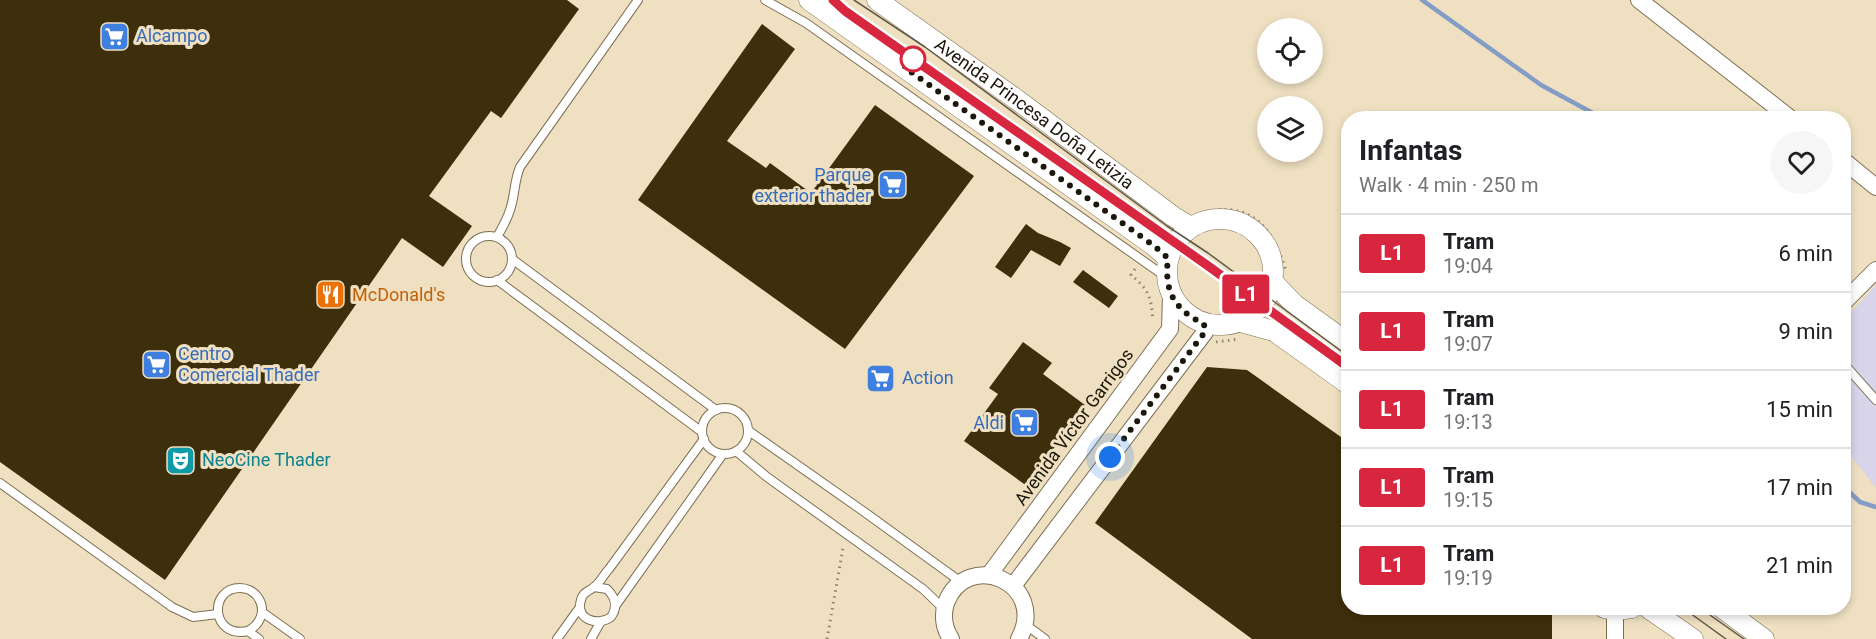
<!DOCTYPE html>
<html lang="en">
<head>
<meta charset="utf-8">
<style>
  :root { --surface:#fff; --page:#f6f6f6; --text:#202124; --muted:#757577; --line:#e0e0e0 }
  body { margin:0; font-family:Roboto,sans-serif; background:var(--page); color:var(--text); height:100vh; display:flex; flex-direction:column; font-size:22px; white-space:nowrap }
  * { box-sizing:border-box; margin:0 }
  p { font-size:20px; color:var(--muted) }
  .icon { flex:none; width:33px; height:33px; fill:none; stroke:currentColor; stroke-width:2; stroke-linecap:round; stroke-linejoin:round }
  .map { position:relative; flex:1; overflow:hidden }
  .details { position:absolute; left:1341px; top:111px; width:510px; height:504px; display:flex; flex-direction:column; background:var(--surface); border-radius:24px; box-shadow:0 3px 9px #0003 }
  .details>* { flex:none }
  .badge { padding:0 12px; border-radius:4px; font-size:21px; line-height:39px }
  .controls { position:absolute; left:1257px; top:18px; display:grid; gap:12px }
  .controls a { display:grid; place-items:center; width:66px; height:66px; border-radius:50%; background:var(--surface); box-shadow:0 3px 9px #0003; font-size:30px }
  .you { position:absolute; width:30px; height:30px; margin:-15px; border:4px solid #fff; border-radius:50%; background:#1a73e8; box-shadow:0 0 0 9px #1a73e833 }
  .map>.badge { position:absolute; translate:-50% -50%; box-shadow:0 0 0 3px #fff }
  .round { display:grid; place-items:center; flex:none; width:63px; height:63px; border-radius:32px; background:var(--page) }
  .summary { display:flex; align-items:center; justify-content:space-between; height:102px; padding:0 18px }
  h1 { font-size:28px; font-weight:700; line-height:45px }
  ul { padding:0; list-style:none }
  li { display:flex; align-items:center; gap:18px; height:78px; padding:0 18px; border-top:2px solid var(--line) }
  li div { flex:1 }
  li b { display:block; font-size:22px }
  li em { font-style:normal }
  li .badge { min-width:66px; font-weight:700; text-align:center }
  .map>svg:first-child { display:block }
  .industrial { fill:#d8d4ea }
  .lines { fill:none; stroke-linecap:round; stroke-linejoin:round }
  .stream { stroke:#839dc6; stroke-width:4.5 }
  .building { fill:#3e2f0c }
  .service-casing { stroke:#7d6f54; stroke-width:10 }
  .minor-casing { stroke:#7d6f54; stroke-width:18 }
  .tertiary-casing { stroke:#7d6f54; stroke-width:21 }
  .path { stroke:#8f856f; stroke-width:3; stroke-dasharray:1.5 4.5; stroke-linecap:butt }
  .service { stroke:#fff; stroke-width:8 }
  .minor { stroke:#fff; stroke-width:16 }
  .tertiary { stroke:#fff; stroke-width:20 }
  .tram { stroke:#605846; stroke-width:1.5 }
  .line-casing { stroke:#fff; stroke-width:14 }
  .line { stroke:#d7263d; stroke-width:9 }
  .walk { stroke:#1c170c; stroke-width:6; stroke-dasharray:0 10.8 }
  .stop-dot { fill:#fff; stroke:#d7263d; stroke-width:3 }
  .labels { text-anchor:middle; stroke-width:6; stroke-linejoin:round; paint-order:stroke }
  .shop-label { font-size:18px; fill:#366cbe; stroke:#efe0c1; text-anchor:start }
  .street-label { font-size:18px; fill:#1c170c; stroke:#efe0c1 }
  .food-label { font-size:18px; fill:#c56008; stroke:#efe0c1; text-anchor:start }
  .culture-label { font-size:18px; fill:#0d838f; stroke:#efe0c1; text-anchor:start }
</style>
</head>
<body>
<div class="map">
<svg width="1876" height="639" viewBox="0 0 1876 639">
  <rect width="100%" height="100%" fill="#efe0c1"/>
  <polygon class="industrial" points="1876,285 1876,488 1844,447 1844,320"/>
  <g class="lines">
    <g class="stream">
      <polyline points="1422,0 1541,85 1602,118"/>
      <polyline points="1844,487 1860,502 1876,507"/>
    </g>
  </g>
  <g class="building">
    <polygon points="0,0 567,0 579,9 501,118 491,111 429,196 472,226 443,267 402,238 165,580 0,462"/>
    <polygon points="762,24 795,49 727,141 766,168 770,163 811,193 875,105 974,176 845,349 638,200"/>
    <polygon points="1026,224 1038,233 1060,242 1071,248 1060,266 1031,250 1011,278 995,267"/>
    <polygon points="1083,270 1118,296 1109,308 1073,282"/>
    <polygon points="1023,342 1052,363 1043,374 1085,405 1027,486 964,441 998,394 989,388"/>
    <polygon points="1207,367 1247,370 1348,442 1348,608 1552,608 1552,639 1252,639 1095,523"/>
  </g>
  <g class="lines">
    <defs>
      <g id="service">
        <polyline points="765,0 806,23 1166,277"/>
        <circle cx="489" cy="259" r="23"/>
        <path d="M497 237C502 228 507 220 510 210 515 196 514 181 520 167L638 0"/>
        <polyline points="512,259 716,410"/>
        <polyline points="497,280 702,432"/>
        <polyline points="1844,364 1876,400"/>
        <circle cx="725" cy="431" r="23"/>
        <polyline points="749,431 863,511 961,582"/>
        <polyline points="736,451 767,477 923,589 944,609"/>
        <polyline points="0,483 172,607 193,617 218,614"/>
        <path d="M594 587 607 589C616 598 618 607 611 617 597 627 575 619 581 600 583 592 588 592 594 587 600 583 604 574 609 569L704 439"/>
        <polyline points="616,605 723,454"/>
        <polyline points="262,612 300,639"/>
        <polyline points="1026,625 1045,639"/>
        <path d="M248 631C261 624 267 609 257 596 253 591 246 588 240 588 208 588 211 639 248 631L259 639"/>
        <polyline points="557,639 580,607"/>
        <polyline points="591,639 600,623"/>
      </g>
      <g id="minor">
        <polyline points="1639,0 1790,118"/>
        <polyline points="1844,161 1876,187"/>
        <polyline points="1844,302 1876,270"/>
        <polyline points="989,575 1170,329 1171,295"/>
        <polyline points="1013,586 1205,332 1204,324"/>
        <polyline points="1615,610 1615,639"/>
        <path d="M951 639C944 628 942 616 946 603 967 548 1049 583 1019 639"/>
      </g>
      <g id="tertiary">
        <polyline points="809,0 1153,245 1168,258"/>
        <path id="s1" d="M877 0 1016 99 1174 217 1191 227"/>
        <circle cx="1220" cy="272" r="53"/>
        <polyline points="1273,282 1294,304 1348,343"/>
        <polyline points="1241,322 1274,331 1348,384"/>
        <polyline points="1604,608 1615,610 1632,608"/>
        <polyline points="1648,608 1693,639"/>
        <polyline points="1722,608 1764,639"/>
      </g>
    </defs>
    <use href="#service" class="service-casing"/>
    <use href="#minor" class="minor-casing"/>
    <use href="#tertiary" class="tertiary-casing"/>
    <g class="path">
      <path d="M1201 213C1250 199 1273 227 1286 271"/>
      <path d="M1135 269 1131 275C1149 290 1151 297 1153 320"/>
      <polyline points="1216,342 1239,339"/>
      <polyline points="827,639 843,548"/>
    </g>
    <use href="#service" class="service"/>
    <use href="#minor" class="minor"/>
    <use href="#tertiary" class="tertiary"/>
    <g class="tram">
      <polyline points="833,0 845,11 1204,263 1348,367"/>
      <polyline points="854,0 925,47 1167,226 1208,253 1348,356"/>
      <polyline points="1683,608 1726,639"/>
      <polyline points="1700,608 1744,639"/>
    </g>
  </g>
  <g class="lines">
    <defs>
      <polyline id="line" points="833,0 845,11 1204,263 1348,367"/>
    </defs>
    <use href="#line" class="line-casing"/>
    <use href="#line" class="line"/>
    <path class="walk" d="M913 59 904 67 1153 245 1168 258C1164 292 1174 309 1204 324L1205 332 1110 457"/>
  </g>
  <defs>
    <symbol id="supermarket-square" viewBox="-11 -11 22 22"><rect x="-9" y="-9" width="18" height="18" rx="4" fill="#3f7fe0" stroke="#efe0c1"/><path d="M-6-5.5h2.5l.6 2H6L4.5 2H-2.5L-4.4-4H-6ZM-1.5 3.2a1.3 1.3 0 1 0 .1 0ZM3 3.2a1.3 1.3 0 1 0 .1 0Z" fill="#fff"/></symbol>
    <symbol id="restaurant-square" viewBox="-11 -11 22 22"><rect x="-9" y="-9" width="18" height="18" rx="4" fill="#e8710a" stroke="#efe0c1"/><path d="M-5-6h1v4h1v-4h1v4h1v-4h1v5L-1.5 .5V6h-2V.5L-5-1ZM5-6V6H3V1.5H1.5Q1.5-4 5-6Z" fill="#fff"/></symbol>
    <symbol id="theatre-square" viewBox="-11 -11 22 22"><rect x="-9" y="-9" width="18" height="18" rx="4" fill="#0f9aa8" stroke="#efe0c1"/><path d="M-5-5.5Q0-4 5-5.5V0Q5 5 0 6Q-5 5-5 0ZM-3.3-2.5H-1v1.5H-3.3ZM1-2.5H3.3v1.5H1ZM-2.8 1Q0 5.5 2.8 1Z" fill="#fff"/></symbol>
  </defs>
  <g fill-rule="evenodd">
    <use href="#supermarket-square" x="98" y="20" width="33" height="33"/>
    <use href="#supermarket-square" x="876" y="168" width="33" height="33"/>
    <use href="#restaurant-square" x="314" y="278" width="33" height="33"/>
    <use href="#supermarket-square" x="140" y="348" width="33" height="33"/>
    <use href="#supermarket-square" x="864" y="362" width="33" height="33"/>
    <use href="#supermarket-square" x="1008" y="406" width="33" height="33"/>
    <use href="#theatre-square" x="164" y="444" width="33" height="33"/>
  </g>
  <circle class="stop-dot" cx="913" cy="59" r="12"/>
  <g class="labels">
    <g class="shop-label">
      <text x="136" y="42">Alcampo</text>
      <text x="871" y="181" text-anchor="end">Parque<tspan x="871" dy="21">exterior thader</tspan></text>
      <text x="178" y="360">Centro<tspan x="178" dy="21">Comercial Thader</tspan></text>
      <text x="902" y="384">Action</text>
      <text x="1004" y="429" text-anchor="end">Aldi</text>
    </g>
    <g class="street-label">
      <text dy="6" stroke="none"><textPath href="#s1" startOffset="194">Avenida Princesa Doña Letizia</textPath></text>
      <text transform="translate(1074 427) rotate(-54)" y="6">Avenida Víctor Garrigos</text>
    </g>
    <g class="food-label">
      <text x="352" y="301">McDonald's</text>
    </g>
    <g class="culture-label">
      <text x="202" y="466">NeoCine Thader</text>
    </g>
  </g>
</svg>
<div class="controls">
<a><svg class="icon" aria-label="locate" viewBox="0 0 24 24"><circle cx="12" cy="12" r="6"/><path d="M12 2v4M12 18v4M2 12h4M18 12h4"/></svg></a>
<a><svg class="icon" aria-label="layers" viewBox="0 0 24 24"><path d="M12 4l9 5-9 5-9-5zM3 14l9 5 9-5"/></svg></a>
</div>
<div class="you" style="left:1110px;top:457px"></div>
<b class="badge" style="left:1246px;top:294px;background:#d7263d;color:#fff">L1</b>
<section class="details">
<div class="summary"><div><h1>Infantas</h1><p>Walk · 4 min · 250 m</p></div><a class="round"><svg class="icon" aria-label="heart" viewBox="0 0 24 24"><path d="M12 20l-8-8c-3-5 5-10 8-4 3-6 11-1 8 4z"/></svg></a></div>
<ul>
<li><span class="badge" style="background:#d7263d;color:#fff">L1</span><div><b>Tram</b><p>19:04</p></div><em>6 min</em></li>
<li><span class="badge" style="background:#d7263d;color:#fff">L1</span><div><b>Tram</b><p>19:07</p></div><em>9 min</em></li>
<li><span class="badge" style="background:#d7263d;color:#fff">L1</span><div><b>Tram</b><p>19:13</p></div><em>15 min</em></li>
<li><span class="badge" style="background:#d7263d;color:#fff">L1</span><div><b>Tram</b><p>19:15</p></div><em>17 min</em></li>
<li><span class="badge" style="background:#d7263d;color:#fff">L1</span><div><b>Tram</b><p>19:19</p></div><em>21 min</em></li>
</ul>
</section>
</div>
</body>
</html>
